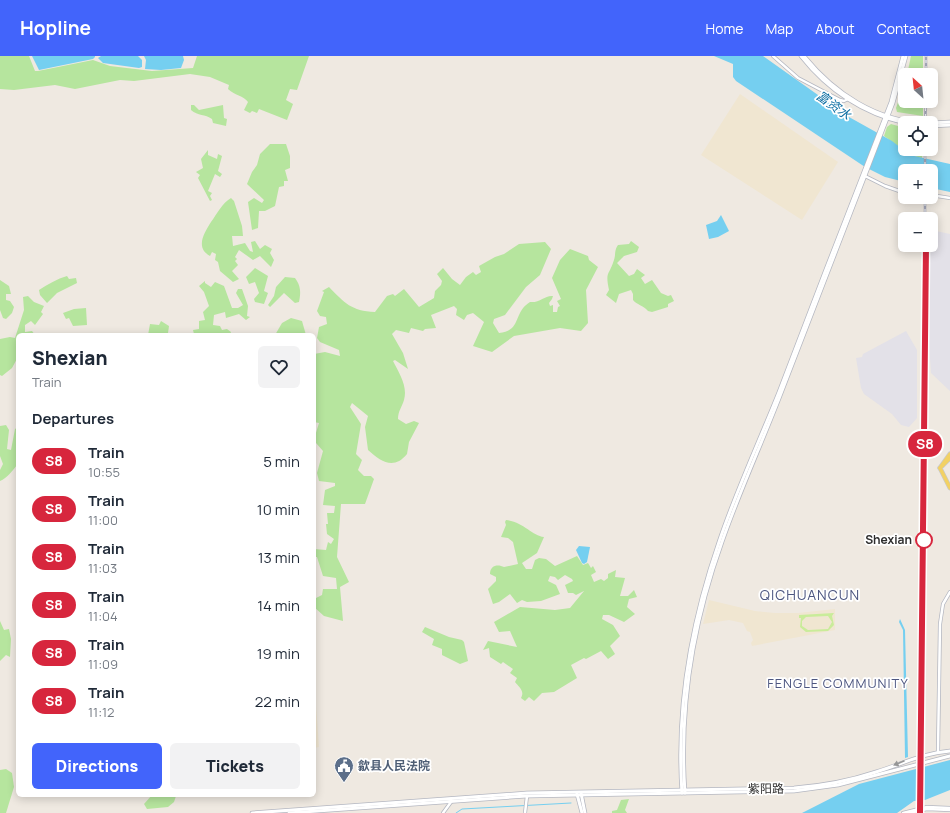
<!DOCTYPE html>
<html lang="en">
<head>
<meta charset="utf-8">
<style>
  :root { --surface:#fff; --page:#f2f2f3; --text:#1f2937; --muted:#747a83; --accent:#4264fb }
  body { margin:0; font-family:Manrope,"Noto Sans SC",sans-serif; background:var(--page); color:var(--text); height:100vh; display:flex; flex-direction:column; font-size:15px; white-space:nowrap }
  * { box-sizing:border-box; margin:0 }
  p { font-size:13px; color:var(--muted) }
  .icon { flex:none; width:22px; height:22px; fill:none; stroke:currentColor; stroke-width:2; stroke-linecap:round; stroke-linejoin:round }
  .map { position:relative; flex:1; overflow:hidden }
  .details { position:absolute; left:16px; top:277px; width:300px; height:464px; display:flex; flex-direction:column; background:var(--surface); border-radius:6px; box-shadow:0 2px 10px #0003 }
  .details>* { flex:none }
  .badge { padding:0 8px; border-radius:13px; font-size:14px; line-height:26px }
  .needle { width:26px; rotate:333deg }
  .controls { position:absolute; left:898px; top:12px; display:grid; gap:8px }
  .controls a { display:grid; place-items:center; width:40px; height:40px; border-radius:6px; background:var(--surface); box-shadow:0 2px 10px #0003; font-size:20px }
  .map>.badge { position:absolute; translate:-50% -50%; box-shadow:0 0 0 2px #fff }
  h2 { padding:0 16px; font-size:15px; line-height:36px }
  .round { display:grid; place-items:center; flex:none; width:42px; height:42px; border-radius:6px; background:var(--page) }
  .headline { display:flex; align-items:center; justify-content:space-between; height:68px; padding:0 16px }
  h1 { font-size:19px; font-weight:800; line-height:30px }
  .primary-button { display:flex; gap:8px; margin-top:auto; padding:8px 16px }
  .primary-button a { flex:1; height:46px; border-radius:6px; background:var(--accent); color:#fff; font-size:16px; font-weight:800; line-height:46px; text-align:center }
  .primary-button a+a { background:var(--page); color:var(--text) }
  ul { padding:0; list-style:none }
  li { display:flex; align-items:center; gap:12px; height:48px; padding:0 16px }
  li div { flex:1 }
  li b { display:block; font-size:15px }
  li em { font-style:normal }
  li .badge { min-width:44px; font-weight:700; text-align:center }
  header { display:flex; align-items:center; gap:24px; box-sizing:border-box; height:56px; padding:0 20px; background:var(--accent); color:#fff }
  header strong { font-size:19px }
  nav { display:flex; gap:22px; margin-inline-start:auto; font-size:14px }
  .map>svg:first-child { display:block }
  .industrial { fill:#e3e1e8 }
  .education { fill:#f0e6d1 }
  .green { fill:#b6e59e }
  .pitch { fill:#c9ec9a; fill-rule:evenodd }
  .water { fill:#75cff0 }
  .lines { fill:none; stroke-linecap:round; stroke-linejoin:round }
  .stream { stroke:#75cff0; stroke-width:1 }
  .tertiary-casing { stroke:#b4b7c1; stroke-width:4 }
  .secondary-casing { stroke:#b4b7c1; stroke-width:4.5 }
  .primary-casing { stroke:#c9c9c9; stroke-width:5 }
  .tertiary { stroke:#fff; stroke-width:2.5 }
  .secondary { stroke:#fff; stroke-width:3 }
  .primary { stroke:#f2d163; stroke-width:3.5 }
  .rail-casing { stroke:#a3a6b8; stroke-width:2.5 }
  .rail { stroke:#fff; stroke-width:1; stroke-dasharray:3; stroke-linecap:butt }
  .oneway { fill:#969696 }
  .line-casing { stroke:#fff; stroke-width:9 }
  .line { stroke:#d7263d; stroke-width:6 }
  .stop-dot { fill:#fff; stroke:#d7263d; stroke-width:2 }
  .labels { text-anchor:middle; stroke-width:3.5; stroke-linejoin:round; paint-order:stroke }
  .stop-label { font-size:12px; font-weight:bold; fill:#2e2e2e; stroke:#fff; text-anchor:end }
  .service-label { font-size:12px; font-weight:bold; fill:#4e5e75; stroke:#fff; text-anchor:start }
  .street-label { font-size:12px; fill:#2e2e2e; stroke:#fff }
  .water-label { font-size:13px; font-style:italic; fill:#0d6fa3; stroke:#fff }
  .neighbourhood-label { font-size:13px; letter-spacing:1px; fill:#4d5680; stroke:#fff }
  .quarter-label { font-size:14px; letter-spacing:1px; fill:#4d5680; stroke:#fff }
</style>
</head>
<body>
<header>
<strong>Hopline</strong>
<nav><a>Home</a><a>Map</a><a>About</a><a>Contact</a></nav>
</header>
<div class="map">
<svg width="950" height="757" viewBox="0 0 950 757">
  <rect width="100%" height="100%" fill="#efe9e1"/>
  <g class="industrial">
    <polygon points="936,175 950,178 950,335 931,317 927,260 929,259 928,200 932,194"/>
    <polygon points="906,275 917,294 917,362 909,371 901,369 892,358 864,338 861,332 856,302 862,301 863,298"/>
  </g>
  <g class="education">
    <polygon points="740,38 838,106 802,164 701,99"/>
    <polygon points="709,544 755,555 775,557 798,557 835,553 835,574 752,590 751,587 753,584 750,576 747,575 743,567 729,564 703,568"/>
    <polygon points="314,623 319,691 314,692"/>
  </g>
  <g class="green">
    <path d="M0 0H29L35 15H38L93 4 110 10 152 15 193 12 197 0H309L297 34 290 33 286 44 293 48 287 64 259 53 257 57 252 55 250 57 244 54 248 46C244 40 234 39 228 33L229 29 210 21 190 18 134 25 120 24 75 33 55 29 14 34 0 33Z"/>
    <polygon points="911,0 923,0 923,19 907,19"/>
    <polygon points="905,26 905,45 923,45 923,60 897,56 896,52"/>
    <path d="M191 49H194L199 54 223 49 224 62 227 63 226 70 213 67 212 63C205 58 198 60 191 54Z"/>
    <polygon points="891,68 905,72 905,93 923,93 922,102 910,99 884,80 887,71"/>
    <polygon points="270,88 286,88 290,100 290,112 285,114 288,125 284,125 284,130 279,131 275,150 265,155 259,155 258,172 252,174 248,146 254,142 262,147 264,144 247,128 252,116 257,109 260,98"/>
    <polygon points="208,94 208,99 217,103 218,98 222,100 218,115 222,118 220,121 215,118 208,135 212,137 210,140 212,144 210,145 198,122 200,119 196,116 203,112 201,103"/>
    <path d="M231 142 234 145 242 170 243 180H232L233 190 245 187 250 195 253 196 251 186 255 185 260 193 265 189 272 193 270 197 274 204 271 211 260 200 253 204 239 194 235 201 237 203 235 205 238 209 232 215 239 223 233 226 220 215 218 206 215 204 216 198 212 196 210 200C195 192 204 177 211 166 217 158 222 147 231 142Z"/>
    <path d="M631 185 639 191 637 196 624 200 617 207 629 220 634 218 637 213 645 219 641 222 645 228 652 224 661 237 668 240 671 239 674 245 668 248V251L652 256 648 255C643 249 637 249 633 244V238L631 234 619 238 616 247 606 239 609 234C605 215 609 220 614 204 616 198 614 195 618 189L629 188Z"/>
    <path d="M545 186 551 193 540 219 526 231 505 259 494 263 493 267 499 277C522 275 513 256 530 246 540 247 545 239 553 240L552 243 549 247 550 250 553 249V256H557L558 251 560 250 557 245 561 243 552 222 560 204 570 193 588 200 589 204 598 211 586 234 588 267 581 275 560 272 514 280 492 296 473 290 484 266 473 257 467 259 464 264 456 259 457 253 454 250 431 259 436 272 425 273 423 275 411 272 409 277 396 274 392 278 403 297 408 313 395 304 393 305C399 317 408 330 404 344 402 351 398 355 398 363L406 368 414 365 419 367 409 386 407 398C394 414 381 406 368 394L365 371 368 360 352 347 350 351 361 368 356 398 362 404 358 414 364 420H371L374 423 365 448H341L337 501 349 526 340 531 343 565 324 560 314 551V539L316 542 322 539 323 533H337L336 522 323 520 317 501H314V493L326 494 328 486 331 488 334 483 327 478 326 468H328L327 457H334L335 450 323 449 325 434 335 430V427L319 425 317 417 323 395 316 387 315 380 319 367 314 366V306L316 302 314 298 325 296 340 300 339 294 320 286 317 282 319 271 327 268 326 261 320 260 317 255 324 236 322 235 329 231C345 247 351 255 375 256L387 240 393 238 395 240 404 233 419 251 434 242 435 235 441 229 442 225 437 218 443 212 452 223 460 229 466 221 473 216 476 219 481 216 479 210 495 201 504 198 519 188Z"/>
    <polygon points="255,212 268,220 264,235 268,237 264,248 255,246 254,243 259,237 255,226 249,228 246,221"/>
    <path d="M67 220 69 223 76 222 77 227 57 237 47 247 40 239 39 234C48 228 57 223 67 220Z"/>
    <path d="M285 221 295 222C301 230 301 237 299 246L295 247 284 237 270 251 268 249 274 240 276 231Z"/>
    <polygon points="0,224 9,230 11,238 6,238 6,244 10,245 14,251 12,257 6,263 3,262 0,254"/>
    <polygon points="205,225 205,227 211,231 215,226 224,230 232,252 238,252 243,249 236,237 238,233 242,233 248,250 247,260 250,261 246,264 239,258 226,262 225,256 214,259 213,269 220,270 222,274 227,273 231,276 230,279 194,278 193,274 199,273 199,265 205,264 203,256 209,250 204,236 199,230"/>
    <polygon points="28,240 34,246 44,250 41,256 43,258 35,269 31,265 25,269 25,276 32,275 35,279 18,279 18,301 12,312 2,320 0,319 0,283 10,281 15,282 24,254 23,241"/>
    <polygon points="86,252 87,269 73,270 69,262 66,263 63,257 74,253"/>
    <polygon points="291,262 302,265 306,279 275,279 282,267"/>
    <polygon points="161,265 169,270 168,277 166,279 148,279 150,268 159,269"/>
    <path d="M6 369 9 374 7 393 11 394 15 373 18 371V408C13 414 7 422 0 425V414L3 408 0 400V370Z"/>
    <path d="M506 464C524 466 532 480 544 481L537 497 522 507 526 513H532L535 504 539 502 546 503 555 510 577 500 583 509 588 507 591 512 593 510 596 516 591 519 594 526 601 523 604 525 608 522V518L616 514 615 521 625 522 620 540H628L634 534 637 541 629 543 627 551 635 558 624 566 609 559H603L602 563 613 569 620 580 610 590 615 598 608 603 601 595 586 603 584 602 571 609 577 622 554 636 542 637 534 645 529 641 525 645 521 642C525 635 519 631 515 626L517 622 510 617 513 613 503 606 501 608 490 601 489 592 483 594 488 585 517 591 510 575 499 576 494 566 520 551 555 554 570 552 584 535 576 539 573 537H568L565 529 573 525 572 523 565 519 558 524 555 521 550 520 548 525 556 529 560 538 541 545 527 546 522 544 517 547 510 538 499 546 493 548 488 533 496 525V521L490 518C490 509 498 508 504 511L518 508 513 486 508 482 501 481 506 469 505 466Z"/>
    <polygon points="0,565 4,574 9,573 11,583 10,601 6,599 0,605"/>
    <polygon points="425,571 449,581 462,584 464,586 468,605 460,608 442,599 442,593 432,589 434,583 422,576"/>
    <polygon points="6,713 12,717 14,731 6,757 0,757 0,714"/>
    <polygon points="152,739 175,739 176,740 174,746 168,751 147,753 144,748"/>
    <polygon points="629,743 625,754 627,757 612,757 612,755 617,754 621,744"/>
  </g>
  <path class="pitch" d="M834 557 832 560 834 569 828 575 806 576 800 571 801 562H799V559ZM828 560 832 566 828 573 808 574 802 570V565L806 561Z"/>
  <g class="water">
    <polygon points="32,0 95,0 95,1 93,3 39,14"/>
    <polygon points="101,0 138,0 142,4 142,11 139,12 103,7 98,2"/>
    <polygon points="144,0 183,0 184,4 181,12 161,14 145,13 146,4"/>
    <polygon points="714,0 763,0 849,61 892,85 910,99 950,108 950,136 936,133 931,129 931,115 905,115 905,126 885,121 865,111 736,25 733,21 733,8"/>
    <polygon points="721,159 729,175 718,181 709,183 706,169 717,165"/>
    <polygon points="579,490 590,491 587,506 584,508 582,507 576,494"/>
    <polygon points="900,563 905,574 908,701 905,702 903,574 899,566"/>
    <polygon points="950,704 950,734 925,744 914,745 897,757 802,757 859,728"/>
  </g>
  <g class="lines">
    <polyline class="stream" points="456,757 462,753 571,747"/>
    <defs>
      <g id="tertiary">
        <polyline points="773,0 798,22 840,44 844,45 848,43"/>
        <polyline points="865,120 885,130 905,137"/>
        <polyline points="931,139 950,142"/>
        <polyline points="938,695 940,568 943,548 950,536"/>
        <polyline points="443,757 451,746"/>
        <polyline points="525,757 527,740"/>
        <polyline points="903,757 927,751 950,752"/>
        <polyline points="909,757 927,753 950,754"/>
      </g>
      <g id="secondary">
        <path d="M801 0C828 34 862 57 905 67"/>
        <path d="M804 0C834 37 876 65 925 67"/>
        <polyline points="931,67 950,66"/>
        <polyline points="931,70 950,69"/>
        <polyline points="581,737 585,757"/>
        <path d="M682 737C676 652 691 567 719 486 736 435 759 386 779 336 816 239 853 143 891 46L903 0"/>
        <path d="M685 737C679 651 693 567 722 486 739 437 761 389 780 340 818 243 855 144 893 47L906 0"/>
        <polyline points="577,738 582,757"/>
        <path d="M252 757 527 737 794 732C822 730 849 725 876 716 902 708 923 697 950 695"/>
        <polyline points="289,757 527,740 794,735 838,729 950,700"/>
      </g>
      <g id="primary">
        <polyline points="942,410 950,402"/>
        <polyline points="940,412 950,432"/>
        <polyline points="940,412 950,398"/>
      </g>
    </defs>
    <use href="#tertiary" class="tertiary-casing"/>
    <use href="#secondary" class="secondary-casing"/>
    <use href="#primary" class="primary-casing"/>
    <use href="#tertiary" class="tertiary"/>
    <use href="#secondary" class="secondary"/>
    <use href="#primary" class="primary"/>
    <defs>
      <g id="rail">
        <polyline points="926,19 926,0"/>
        <polyline points="925,67 926,45"/>
        <polyline points="925,115 925,93"/>
        <polyline points="925,141 925,163"/>
        <polyline points="920,757 926,189"/>
      </g>
    </defs>
    <use href="#rail" class="rail-casing"/>
    <use href="#rail" class="rail"/>
  </g>
  <defs><path id="oneway-solid" d="M-6-.8H1V-3.2L6.5 0L1 3.2V.8H-6Z"/></defs>
  <use class="oneway" href="#oneway-solid" transform="translate(899 707) rotate(157)"/>
  <g class="lines">
    <defs>
      <polyline id="line" points="920,757 926,189"/>
    </defs>
    <use href="#line" class="line-casing"/>
    <use href="#line" class="line"/>
  </g>
  <defs>
    <symbol id="civic-pin" viewBox="-11 -11 22 30"><path d="M0 17L-7.5 6A9.5 9.5 0 1 1 7.5 6Z" fill="#5c6f8a" stroke="#fff"/><path d="M-.6-6.5H3V-4.5H.6V-3L4-1V1h2V6H-6V1h2V-1L-.6-3ZM-1.2 2.5V6h2.4V2.5Z" fill="#fff"/></symbol>
  </defs>
  <g fill-rule="evenodd">
    <use href="#civic-pin" x="333" y="699" width="22" height="30"/>
  </g>
  <circle class="stop-dot" cx="924" cy="484" r="8"/>
  <g class="labels">
    <g class="stop-label">
      <text x="912" y="488">Shexian</text>
    </g>
    <g class="service-label">
      <text x="358" y="714">歙县人民法院</text>
    </g>
    <g class="street-label">
      <text transform="translate(766 733) rotate(-1)" y="4">紫阳路</text>
    </g>
    <g class="water-label">
      <text transform="translate(834 49) rotate(36)" y="5">富资水</text>
    </g>
    <g class="neighbourhood-label">
      <text x="838" y="632">FENGLE COMMUNITY</text>
    </g>
    <g class="quarter-label">
      <text x="810" y="544">QICHUANCUN</text>
    </g>
  </g>
</svg>
<div class="controls">
<a><svg class="needle" viewBox="-14 -14 28 28"><path d="M0-13l5 13h-10z" fill="#e53935"/><path d="M0 13l5-13h-10z" fill="#747a83"/></svg></a>
<a><svg class="icon" aria-label="locate" viewBox="0 0 24 24"><circle cx="12" cy="12" r="6"/><path d="M12 2v4M12 18v4M2 12h4M18 12h4"/></svg></a>
<a>+</a>
<a>−</a>
</div>
<b class="badge" style="left:925px;top:388px;background:#d7263d;color:#fff">S8</b>
<section class="details">
<div class="headline"><div><h1>Shexian</h1><p>Train</p></div><a class="round"><svg class="icon" aria-label="heart" viewBox="0 0 24 24"><path d="M12 20l-8-8c-3-5 5-10 8-4 3-6 11-1 8 4z"/></svg></a></div>
<h2>Departures</h2>
<ul>
<li><span class="badge" style="background:#d7263d;color:#fff">S8</span><div><b>Train</b><p>10:55</p></div><em>5 min</em></li>
<li><span class="badge" style="background:#d7263d;color:#fff">S8</span><div><b>Train</b><p>11:00</p></div><em>10 min</em></li>
<li><span class="badge" style="background:#d7263d;color:#fff">S8</span><div><b>Train</b><p>11:03</p></div><em>13 min</em></li>
<li><span class="badge" style="background:#d7263d;color:#fff">S8</span><div><b>Train</b><p>11:04</p></div><em>14 min</em></li>
<li><span class="badge" style="background:#d7263d;color:#fff">S8</span><div><b>Train</b><p>11:09</p></div><em>19 min</em></li>
<li><span class="badge" style="background:#d7263d;color:#fff">S8</span><div><b>Train</b><p>11:12</p></div><em>22 min</em></li>
</ul>
<div class="primary-button"><a>Directions</a><a>Tickets</a></div>
</section>
</div>
</body>
</html>
